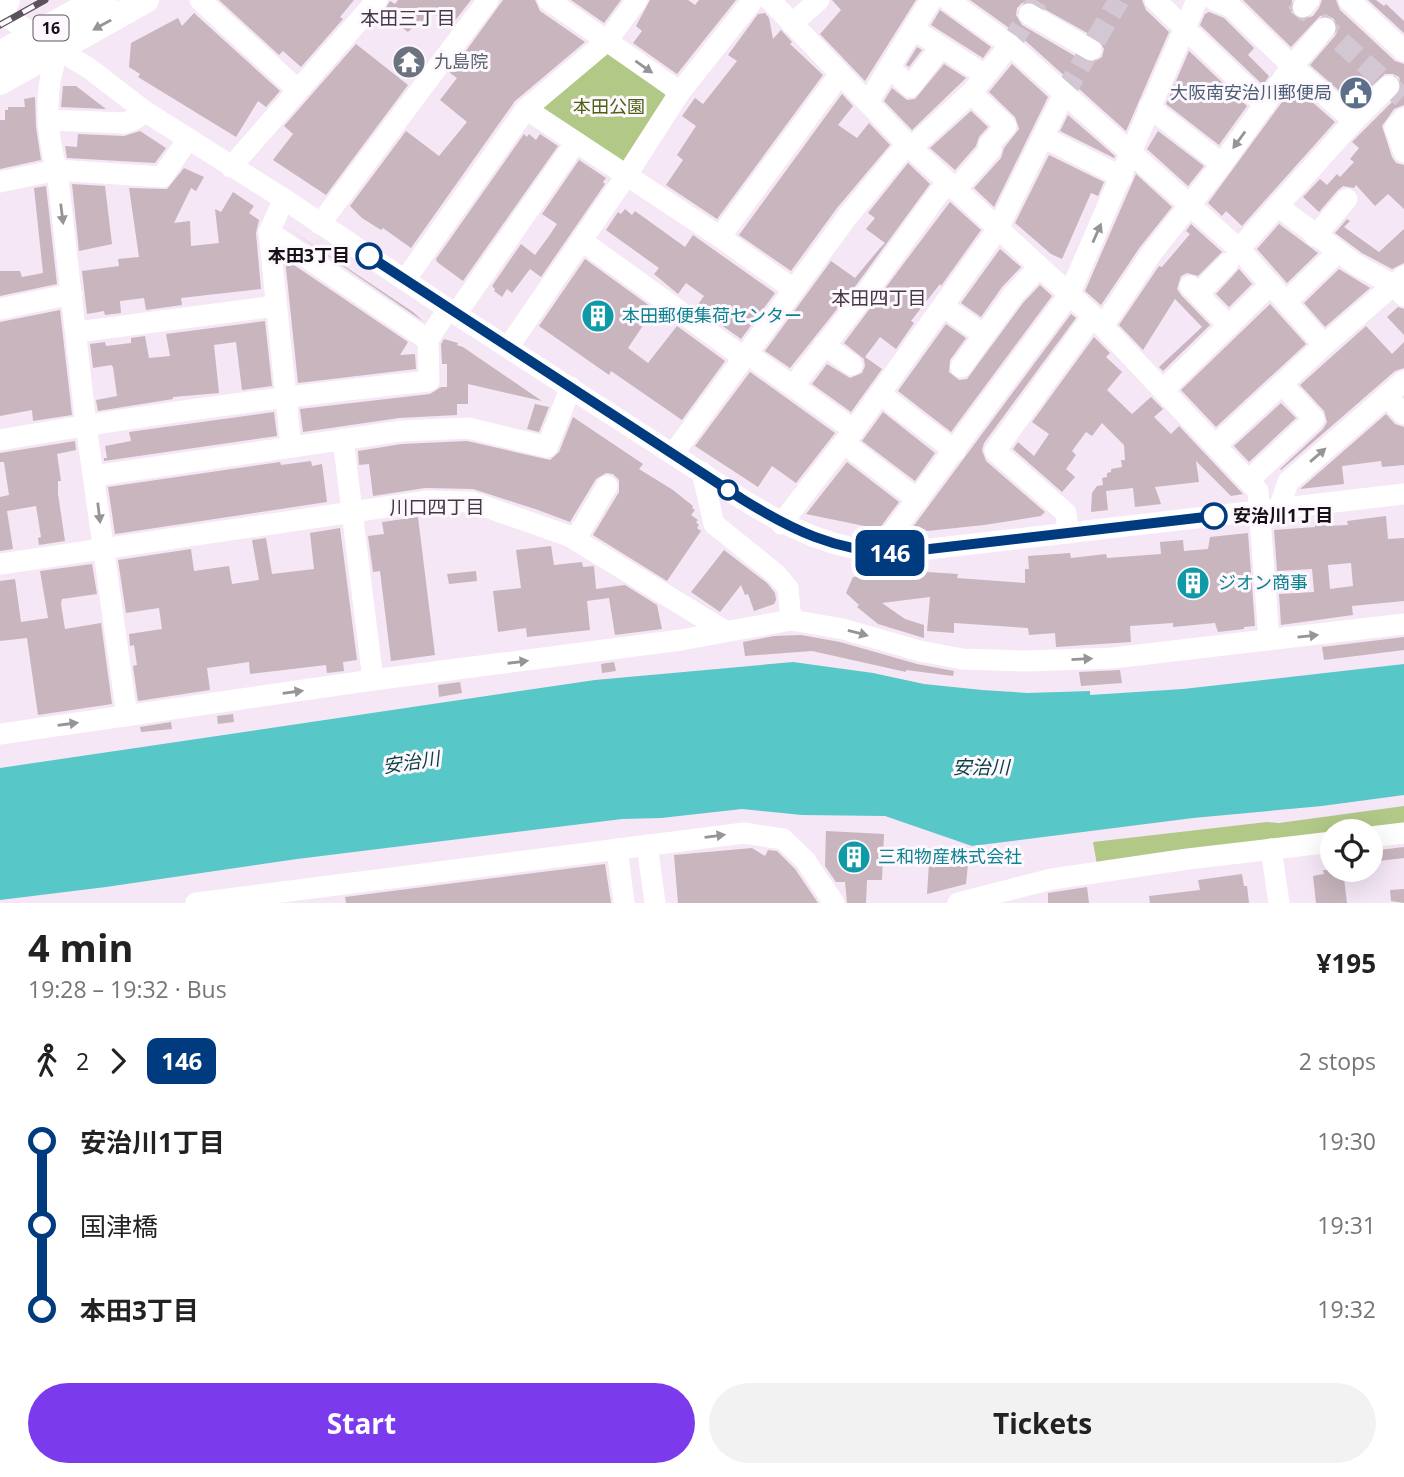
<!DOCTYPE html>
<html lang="en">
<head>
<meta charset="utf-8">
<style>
  :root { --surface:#fff; --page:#f2f2f2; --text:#222; --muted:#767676; --accent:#7c3aed }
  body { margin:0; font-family:"Open Sans","Noto Sans JP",sans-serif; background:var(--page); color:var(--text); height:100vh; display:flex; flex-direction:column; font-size:26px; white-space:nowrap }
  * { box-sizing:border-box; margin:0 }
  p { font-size:23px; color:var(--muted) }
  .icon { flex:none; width:38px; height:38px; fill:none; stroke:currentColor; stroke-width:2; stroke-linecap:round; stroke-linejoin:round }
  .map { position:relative; height:903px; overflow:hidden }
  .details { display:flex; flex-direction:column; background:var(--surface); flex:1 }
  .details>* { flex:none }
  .badge { padding:0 14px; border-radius:10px; font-size:24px; line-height:46px }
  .buttons { position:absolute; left:1320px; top:819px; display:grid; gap:14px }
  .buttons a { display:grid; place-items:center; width:63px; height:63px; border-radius:50%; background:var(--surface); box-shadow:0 7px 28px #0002; font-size:35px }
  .map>.badge { position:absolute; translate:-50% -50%; box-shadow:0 0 0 4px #fff }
  .legs { display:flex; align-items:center; gap:10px; height:77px; padding:0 28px; font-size:23px }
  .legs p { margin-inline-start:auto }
  .headline { display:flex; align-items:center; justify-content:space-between; height:119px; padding:0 28px }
  h1 { font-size:38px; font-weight:700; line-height:52px }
  .cta { display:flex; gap:14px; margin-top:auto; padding:14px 28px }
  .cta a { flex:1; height:80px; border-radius:42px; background:var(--accent); color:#fff; font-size:28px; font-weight:700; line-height:80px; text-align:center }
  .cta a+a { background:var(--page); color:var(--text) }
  ul { padding:0 28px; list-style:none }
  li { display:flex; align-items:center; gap:24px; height:84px; font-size:26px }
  li i { display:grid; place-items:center; width:10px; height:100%; margin:0 9px; background:currentColor }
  li i::after { content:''; width:18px; height:18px; margin:-9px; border:5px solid; border-radius:50%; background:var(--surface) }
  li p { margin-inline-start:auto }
  li:first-child i { background:linear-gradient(#0000 50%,currentColor 0) }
  li:last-child i { background:linear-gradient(currentColor 50%,#0000 0) }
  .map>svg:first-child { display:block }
  .green { fill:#b1c887 }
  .water { fill:#57c7c8 }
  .building { fill:#c8b5be; fill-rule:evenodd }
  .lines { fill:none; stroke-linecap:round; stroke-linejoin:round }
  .minor-tunnel { stroke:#d4c7d4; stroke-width:21; stroke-dasharray:21 10; stroke-linecap:butt }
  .minor { stroke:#fff; stroke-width:21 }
  .major { stroke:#fff; stroke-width:26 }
  .highway { stroke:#fff; stroke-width:30 }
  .rail-casing { stroke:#5a535b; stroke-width:7 }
  .rail { stroke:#fdf8fe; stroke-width:4.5; stroke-dasharray:13; stroke-linecap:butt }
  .oneway { fill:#969496 }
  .line-1-casing { stroke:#fff; stroke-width:16 }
  .line-1 { stroke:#003b80; stroke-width:10 }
  .stop-1-dot { fill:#fff; stroke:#003b80; stroke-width:3.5 }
  .labels { text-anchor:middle; stroke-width:6; stroke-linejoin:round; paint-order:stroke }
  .shield { fill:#fdf8fe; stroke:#5b565c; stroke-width:2 }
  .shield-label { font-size:16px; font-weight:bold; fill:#161116 }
  .worship-label { font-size:18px; fill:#5b616d; stroke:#fdf8fe; text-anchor:start }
  .service-label { font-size:18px; fill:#4e5e75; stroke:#fdf8fe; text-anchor:end }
  .park-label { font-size:18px; fill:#4b6111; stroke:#fdf8fe }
  .stop-label { font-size:18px; font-weight:bold; fill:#161116; stroke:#fdf8fe; text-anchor:end }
  .culture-label { font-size:18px; fill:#0d838f; stroke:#fdf8fe; text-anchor:start }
  .neighbourhood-label { font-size:19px; fill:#443945; stroke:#fdf8fe }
  .water-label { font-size:19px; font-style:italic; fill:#093f40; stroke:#fdf8fe }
</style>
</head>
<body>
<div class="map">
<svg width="1404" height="903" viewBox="0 0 1404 903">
  <rect width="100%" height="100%" fill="#f5e7f6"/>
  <g class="green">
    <polygon points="602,53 611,54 665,94 666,101 628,164 543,115 542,106"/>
    <polygon points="1404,806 1404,827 1364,831 1332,831 1332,835 1097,865 1093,842 1267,822 1279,823"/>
  </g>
  <polygon class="water" points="793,662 873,673 924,684 982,690 1028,693 1090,691 1090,695 1183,689 1404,664 1404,795 1322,806 1193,818 972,846 885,816 802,815 742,809 661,818 622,819 297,859 106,887 0,900 0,768 595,680"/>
  <g class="building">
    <polygon points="219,0 354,0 340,17 343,19 301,67 283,51 279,55"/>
    <polygon points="398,0 471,0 450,27 430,11 422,22 420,20 408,32 382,14 390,1 395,4"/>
    <polygon points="503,0 535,0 540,11 585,42 515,101 411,248 383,228 381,230 362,218 350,206 406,131 439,156 467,122 440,100 457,78 450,73"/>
    <polygon points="571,0 621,0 604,23"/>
    <polygon points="650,0 688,0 695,5 699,0 736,0 677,74 633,43 642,31 636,26"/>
    <polygon points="832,0 916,0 865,81 820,34 841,10"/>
    <path d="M970 0H1142L1146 10 1169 32 1126 131 1019 35ZM1030 1 1098 39 1104 49 1102 57 1092 63 1085 62 1022 25 1016 15 1017 8 1022 3Z"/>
    <polygon points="1243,0 1292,0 1291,12 1301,20 1313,16 1319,8 1322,0 1336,0 1340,10 1395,61 1404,64 1404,105 1394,109 1382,126 1392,157 1396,163 1404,165 1404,209 1388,194 1375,206 1356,185 1354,188 1343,186 1338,190 1319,212 1303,197 1320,179 1327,185 1337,174 1340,177 1354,162 1350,159 1359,148 1352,142 1399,95 1402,89 1399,77 1393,74 1385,74 1353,103 1310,65 1335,36 1338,30 1334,19 1327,15 1320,16 1291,47"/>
    <polygon points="1368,0 1376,0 1384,6 1386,4 1404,21 1404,33"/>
    <polygon points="940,10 991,47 983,58 931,25"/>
    <polygon points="1209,12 1224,18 1254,48 1248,55 1269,76 1263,85 1200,25 1205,14"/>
    <polygon points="194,13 280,91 266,107 258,101 236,137 138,77 140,74 129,67 131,43 178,18 182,26"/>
    <polygon points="765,13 769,18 773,39 781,30 792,42 790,44 823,75 717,219 666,185 683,160 677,155 696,126 682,116 695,98 703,104 737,61 728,55 758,14"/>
    <polygon points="356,44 408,85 326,195 273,160 293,134 284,126"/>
    <polygon points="917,47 922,50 909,67 906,65"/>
    <polygon points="1189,51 1247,106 1219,145 1166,104"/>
    <polygon points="944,64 966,78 912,130 884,101 892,88 907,100 915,99"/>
    <polygon points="1012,64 1048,97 994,207 974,188 1001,158 1004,148 1019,129 1015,117 989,92"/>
    <polygon points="63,86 76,86 106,109 61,107"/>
    <polygon points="842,94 853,106 838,125 857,138 869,123 890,145 837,208 791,271 739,235"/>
    <polygon points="1288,94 1297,101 1303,94 1335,122 1242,226 1226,211 1222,216 1208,203"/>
    <polygon points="35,97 36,127 41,160 0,169 0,120 5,120 5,110 8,110 8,107 25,107 24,99"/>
    <polygon points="971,111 988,127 979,137 976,146 955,170 930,148"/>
    <polygon points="1068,115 1115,156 1114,158 1060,131"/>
    <polygon points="140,131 166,148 155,163 67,158 65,146 77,147 78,134 124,136"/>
    <polygon points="1158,131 1204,166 1188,186 1147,149"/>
    <polygon points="524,134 527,137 529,134 536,140 540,134 558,146 463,281 437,262 436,259"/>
    <polygon points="1049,155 1104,182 1098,196 1091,193 1062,259 1051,254 1015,223"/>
    <polygon points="579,160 606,178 603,182 605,184 541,277 530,269 512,293 507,289 502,297 494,291 495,289 492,286 521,244 535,255 549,236 557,224 542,214"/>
    <polygon points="908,163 930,184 857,284 790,368 765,351 831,261 855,278 880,248 885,243 866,229 875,218 868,213"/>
    <polygon points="184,168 204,177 196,191 191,188 174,223 190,221 191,246 219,243 215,209 221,212 233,192 254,206 249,213 259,220 256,233 261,289 181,298 182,305 146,310 144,298 120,301 121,313 105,315 104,311 87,314 82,271 119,266 118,259 139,257 129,188 167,189"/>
    <polygon points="1136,174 1172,207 1140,247 1101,305 1085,291"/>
    <polygon points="72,184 105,186 112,244 79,251"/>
    <polygon points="46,186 57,284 0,296 0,271 20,271 22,277 43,273 34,188"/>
    <polygon points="950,202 981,230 941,286 940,284 911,321 914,323 896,349 880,337 865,357 882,369 851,412 812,384 827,364 850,378 862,373 865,366 864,359 844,343"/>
    <polygon points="625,209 632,215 635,211 685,247 693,235 775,293 741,339 696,307 704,296 686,283 678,294 654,274 659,268 606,230 618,212 621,214"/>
    <polygon points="1347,219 1350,221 1344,227 1379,252 1404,229 1404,263 1392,269 1362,253 1335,233"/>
    <polygon points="1191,224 1222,252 1198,276 1187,273 1181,276 1177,289 1181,295 1210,325 1163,371 1159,367 1202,327 1175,299 1143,350 1119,325 1159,266 1162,267 1190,234 1186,231"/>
    <polygon points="1279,224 1318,253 1287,283 1257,249"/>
    <polygon points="286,227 413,312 424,322"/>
    <polygon points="1000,249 1021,267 1002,287 981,317 961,303"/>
    <polygon points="285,259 408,342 400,355 415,354 416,369 298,383"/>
    <polygon points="585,259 654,309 628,348 648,363 677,326 725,361 682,420 611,371 609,375 539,326"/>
    <polygon points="1239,269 1252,284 1229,307 1216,294"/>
    <polygon points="1339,269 1370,288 1325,327 1304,303"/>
    <polygon points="1040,285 1052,296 951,432 898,391 946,324 966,338 950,360 949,372 959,380 967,379 1023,303"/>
    <polygon points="1270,304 1306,344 1216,427 1181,390"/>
    <polygon points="1398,307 1404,309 1404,335 1387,317"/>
    <polygon points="60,310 72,415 33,421 32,410 0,416 0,322"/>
    <polygon points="1071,314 1076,318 984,443 982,450 986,461 1045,512 1041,516 984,525 927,531 924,529 920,533 910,531"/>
    <polygon points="265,321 272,386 242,390 236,342 214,345 219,393 173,397 173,399 98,411 96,400 117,396 113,367 111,365 93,368 90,344 105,342 106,346 131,343 131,338 145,336 149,358 170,356 166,334"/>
    <polygon points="1366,326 1392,354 1404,342 1404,368 1395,371 1281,470 1280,469 1323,429 1327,422 1324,411 1300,385"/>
    <polygon points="1094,337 1110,353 1106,357 1122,372 1107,390 1132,414 1151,397 1163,409 1154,417 1171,434 1179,426 1243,494 1231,496 1196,461 1199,482 1155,487 1161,504 1135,507 1133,488 1106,491 1108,510 1091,512 1092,493 1097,486 1103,485 1102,478 1107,477 1107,473 1111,472 1111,469 1122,467 1121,460 1125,460 1124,445 1102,423 1092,436 1086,432 1072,451 1076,455 1066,469 1075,477 1062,492 1013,449 1018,442 1034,456 1049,434 1032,422"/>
    <polygon points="444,339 458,343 457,345 463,347 542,401 468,384 468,404 457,404 457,415 399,418 303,432 300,409 430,394 441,387 447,387 447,364 442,364 441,344"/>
    <polygon points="750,372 835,433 796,483 772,466 758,487 695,446"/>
    <polygon points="1281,403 1296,418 1249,462 1234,446"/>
    <polygon points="535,404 549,407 539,432 527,429"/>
    <polygon points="274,412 277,436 104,461 104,458 107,458 105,446 131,441 129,432"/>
    <polygon points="883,412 935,453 915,481 862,441"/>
    <polygon points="1386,414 1395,424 1404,427 1404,465 1382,467 1381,461 1342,466 1344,484 1300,489"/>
    <polygon points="573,417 643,464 639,469 673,490 693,506 692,508 695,510 691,515 698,520 696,522 699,525 697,528 701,531 667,581 593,535 619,492 619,480 613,474 606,473 596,479 570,522 538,510 473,489 425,488 373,496 369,464 359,465 358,451 402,444 467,441 550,460 559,452"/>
    <polygon points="75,441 76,450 57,454 61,481 58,481 58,494 65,541 39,545 38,538 41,537 36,506 7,511 13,549 0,551 0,497 9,495 4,462 0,462 0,453"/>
    <polygon points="311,461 312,466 322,464 327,502 115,534 108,487 280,462 281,465"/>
    <polygon points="847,462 899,502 879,529 806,514"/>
    <path d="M1386 516 1388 539 1404 538V601L1352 606 1353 615 1281 625 1279 594 1314 592 1312 569 1277 571 1274 530 1315 527V523H1325L1326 526 1348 525 1347 521ZM1351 563 1353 586 1330 589 1328 565Z"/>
    <polygon points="418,517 435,655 391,661 380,571 373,572 368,536 384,534 382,522"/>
    <polygon points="340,528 357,660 343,662 344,671 327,673 326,665 250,674 249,662 207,668 210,690 138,701 133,666 137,665 134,645 130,646 129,634 162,629 159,608 126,613 118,560 191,549 194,571 229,566 232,584 259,580 252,540 266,538 272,574 314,569 310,533"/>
    <polygon points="1248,533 1255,626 1244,627 1244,629 1218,632 1215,623 1173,627 1173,623 1130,626 1131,642 1056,647 1055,633 1029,635 1028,628 954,623 954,633 927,631 930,597 882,603 905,619 924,625 924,638 878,624 857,607 859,605 846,593 853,577 927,568 927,572 958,574 957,578 1025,583 1025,569 1029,569 1028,556 1070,553 1071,558 1106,554 1107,558 1161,554 1160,542 1183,540 1184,551 1208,549 1210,537"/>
    <polygon points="551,546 554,565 582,562 583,567 594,566 596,589 625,585 657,605 662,629 615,635 609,598 587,601 590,630 527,637 526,628 498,632 493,591 521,588 516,550"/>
    <polygon points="724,550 767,583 775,593 776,600 774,604 754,611 748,594 745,595 741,585 720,612 691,592"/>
    <polygon points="92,564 97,594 62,599 61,604 65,629 101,623 112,704 38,715 27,638 0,641 0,581 15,579 21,622 48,618 40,571"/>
    <polygon points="476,571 477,581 449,584 447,574"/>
    <polygon points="801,635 840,642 917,664 954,671 953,676 906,670 906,672 812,651 745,656 743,642 774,636"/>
    <polygon points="1404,637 1404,650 1324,660 1322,647"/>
    <polygon points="614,662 616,671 602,673 601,664"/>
    <polygon points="1120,670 1122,683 1081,686 1079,672"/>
    <polygon points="460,682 462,693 439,697 438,685"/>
    <polygon points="233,714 234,722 218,724 217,716"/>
    <polygon points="171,722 172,729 141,732 140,727"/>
    <polygon points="826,831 884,834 882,880 867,880 866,903 847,903 845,882 836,882 825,866"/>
    <polygon points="1404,847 1404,858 1370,862 1370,851"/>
    <polygon points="752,848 765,856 768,850 777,851 795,869 818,903 678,903 674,855"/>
    <polygon points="952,851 969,854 966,884 927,894 929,863 950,864"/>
    <polygon points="605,864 611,903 346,903 345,897"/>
    <polygon points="1323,870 1343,870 1347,903 1316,903 1313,876 1324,874"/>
    <polygon points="1242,874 1244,886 1247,886 1249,903 1150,903 1149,896 1200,890 1198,880"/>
    <polygon points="1087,887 1089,903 1048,903 1048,893"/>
    <polygon points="1404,889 1404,903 1391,901 1390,890"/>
  </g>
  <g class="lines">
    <g class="minor-tunnel">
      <polyline points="1295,0 1404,99"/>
      <polyline points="1010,45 1038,0"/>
      <polyline points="1064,94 1119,0"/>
    </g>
    <g class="minor">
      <polyline points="200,0 298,90"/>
      <polyline points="548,0 680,92"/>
      <polyline points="770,0 911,148 1093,316 1258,491 1269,640"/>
      <polyline points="948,0 1010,45 1239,249 1324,345"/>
      <polyline points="1155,0 1265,105"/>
      <polyline points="1214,0 1231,7 1292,66 1354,121"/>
      <polyline points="1349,0 1404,51"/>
      <polyline points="1303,7 1309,0"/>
      <path d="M0 13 90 69 146 112 284 199 448 309 742 499C792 530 835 551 895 553L1404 494"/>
      <polyline points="1029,14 1091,50"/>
      <polyline points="792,24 819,0"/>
      <polyline points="913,29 985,75"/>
      <path d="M59 51C43 86 46 134 57 170L86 425 127 716"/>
      <polyline points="890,68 910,87 941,47"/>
      <polyline points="868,102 931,0"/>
      <polyline points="1149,107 1222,164"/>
      <polyline points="526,109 720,237 793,289"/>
      <polyline points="1404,118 1395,128 1404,152"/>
      <polyline points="49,120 124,123 133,120 146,112"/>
      <polyline points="1043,137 1122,177"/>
      <polyline points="911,148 971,93 1010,45"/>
      <polyline points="231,167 377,0"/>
      <polyline points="0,182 57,170 162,177 188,139"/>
      <polyline points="955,190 991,149 989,145 1006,126 971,93"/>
      <polyline points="284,199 269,232 291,447"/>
      <polyline points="1279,207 1355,264 1393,285 1404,296"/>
      <polyline points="320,224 488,0"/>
      <polyline points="269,232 428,340"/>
      <polyline points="1315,236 1347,199"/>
      <polyline points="720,237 840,74"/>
      <polyline points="582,241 743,357"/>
      <polyline points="1239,249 1354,121 1389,86"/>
      <polyline points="405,280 526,109 607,41 637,0"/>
      <polyline points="1190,286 1229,326"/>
      <polyline points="1198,294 1228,263"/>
      <polyline points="1286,302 1338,252"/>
      <polyline points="943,306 984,335"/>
      <polyline points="0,309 72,294"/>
      <polyline points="456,314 576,142"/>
      <polyline points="1103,326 1151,254 1222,164 1292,66 1325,28"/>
      <polyline points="77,332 276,306"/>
      <polyline points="824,345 852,365"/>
      <polyline points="509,346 626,176 680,92 753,0"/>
      <polyline points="746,353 854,430"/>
      <polyline points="961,367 1013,295 1038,268"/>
      <polyline points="793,386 867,292 947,182"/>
      <polyline points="1163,390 1271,284"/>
      <polyline points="880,394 955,451"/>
      <polyline points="1386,396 1404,414"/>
      <polyline points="343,439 373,680"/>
      <path d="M0 440C142 415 286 396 429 381L428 340 448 309"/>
      <polyline points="844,443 918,500"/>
      <polyline points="1216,445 1324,345 1404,276"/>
      <polyline points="673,454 848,216 907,144"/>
      <polyline points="702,472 714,524 776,574 788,588 791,620"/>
      <polyline points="94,476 401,431 468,428 547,447 571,387"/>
      <polyline points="1249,480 1314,419 1282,384"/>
      <polyline points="1279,508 1288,482 1404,381"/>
      <polyline points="781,524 854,430 997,230 1064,94"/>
      <polyline points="1068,533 1066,513 995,451 1093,316"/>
      <polyline points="575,540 607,486"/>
      <polyline points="878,552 1069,295 1197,0"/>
      <polyline points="0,564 427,501 472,502 569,536 725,631"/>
      <polyline points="0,734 373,680 681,640 791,620 843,629 920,651 962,659 1027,661 1113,658 1404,624"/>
      <polyline points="1370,837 1404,833"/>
      <polyline points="647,845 655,903"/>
      <polyline points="617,849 624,903"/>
      <polyline points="1271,849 1279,903"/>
      <polyline points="196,903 744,833 783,839 805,860 834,903"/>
      <polyline points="958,903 1052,879 1188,859 1332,842"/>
    </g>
    <polyline class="major" points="0,82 146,0"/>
    <g class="highway">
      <polyline points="0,3 5,0"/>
      <polyline points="0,56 102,0"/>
    </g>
    <defs>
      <polyline id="rail" points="0,25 45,0"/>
    </defs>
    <use href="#rail" class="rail-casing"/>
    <use href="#rail" class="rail"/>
  </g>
  <defs><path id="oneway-solid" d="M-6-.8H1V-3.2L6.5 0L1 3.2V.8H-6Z" transform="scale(1.75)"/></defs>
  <g class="oneway">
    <use href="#oneway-solid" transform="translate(102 25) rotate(151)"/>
    <use href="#oneway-solid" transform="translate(644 67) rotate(35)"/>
    <use href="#oneway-solid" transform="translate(1239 140) rotate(126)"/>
    <use href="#oneway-solid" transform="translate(62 214) rotate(83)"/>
    <use href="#oneway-solid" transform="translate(1097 233) rotate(-66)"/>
    <use href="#oneway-solid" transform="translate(1318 455) rotate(-41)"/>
    <use href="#oneway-solid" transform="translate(99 513) rotate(83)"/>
    <use href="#oneway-solid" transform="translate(858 633) rotate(15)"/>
    <use href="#oneway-solid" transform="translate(1308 636) rotate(-6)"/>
    <use href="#oneway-solid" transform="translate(1082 659) rotate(-3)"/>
    <use href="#oneway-solid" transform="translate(518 662) rotate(-7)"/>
    <use href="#oneway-solid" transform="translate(293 692) rotate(-8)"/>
    <use href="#oneway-solid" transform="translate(68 724) rotate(-8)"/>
    <use href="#oneway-solid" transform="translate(715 836) rotate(-7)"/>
  </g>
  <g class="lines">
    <defs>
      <path id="line-1" d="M369 256 742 499C792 530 835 551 895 553L1214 516"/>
    </defs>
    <use href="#line-1" class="line-1-casing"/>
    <use href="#line-1" class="line-1"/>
  </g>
  <defs>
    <symbol id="temple-disc" viewBox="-11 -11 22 22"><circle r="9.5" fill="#6b7280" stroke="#fdf8fe"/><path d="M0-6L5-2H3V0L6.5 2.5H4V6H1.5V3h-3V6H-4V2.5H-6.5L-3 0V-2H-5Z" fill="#fff"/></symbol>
    <symbol id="civic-disc" viewBox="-11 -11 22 22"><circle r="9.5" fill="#5c6f8a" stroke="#fdf8fe"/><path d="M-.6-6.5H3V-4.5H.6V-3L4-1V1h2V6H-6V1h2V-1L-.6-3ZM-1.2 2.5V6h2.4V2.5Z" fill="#fff"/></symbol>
    <symbol id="building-disc" viewBox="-11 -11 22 22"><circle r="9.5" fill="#0f9aa8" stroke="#fdf8fe"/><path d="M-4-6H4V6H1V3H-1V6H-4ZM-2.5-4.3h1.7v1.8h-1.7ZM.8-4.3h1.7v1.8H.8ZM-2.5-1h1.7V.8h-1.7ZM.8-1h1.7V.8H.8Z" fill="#fff"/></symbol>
  </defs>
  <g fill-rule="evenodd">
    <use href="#temple-disc" x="390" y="43" width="38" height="38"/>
    <use href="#civic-disc" x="1337" y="74" width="38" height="38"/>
    <use href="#building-disc" x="579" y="297" width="38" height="38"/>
    <use href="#building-disc" x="1174" y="564" width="38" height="38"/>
    <use href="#building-disc" x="835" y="838" width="38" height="38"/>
  </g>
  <g class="stop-1-dot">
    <circle cx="369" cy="256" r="12"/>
    <circle cx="728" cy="490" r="9"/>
    <circle cx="1214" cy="516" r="12"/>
  </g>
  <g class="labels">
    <rect class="shield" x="33.5" y="15.5" width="35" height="25" rx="5"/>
    <g class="shield-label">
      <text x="51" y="34">16</text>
    </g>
    <g class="worship-label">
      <text x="434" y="68">九島院</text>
    </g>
    <g class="service-label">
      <text x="1332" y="99">大阪南安治川郵便局</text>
    </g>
    <g class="park-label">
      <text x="609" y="113">本田公園</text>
    </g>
    <g class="stop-label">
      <text x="350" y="262">本田3丁目</text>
      <text x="1233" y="522" text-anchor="start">安治川1丁目</text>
    </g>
    <g class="culture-label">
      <text x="622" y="322">本田郵便集荷センター</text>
      <text x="1218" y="589">ジオン商事</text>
      <text x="878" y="863">三和物産株式会社</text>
    </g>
    <g class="neighbourhood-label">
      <text x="408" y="25">本田三丁目</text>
      <text x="879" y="305">本田四丁目</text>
      <text x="437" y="514">川口四丁目</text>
    </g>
    <g class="water-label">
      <text transform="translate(411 762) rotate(-8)" y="7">安治川</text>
      <text x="981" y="774">安治川</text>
    </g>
  </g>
</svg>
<div class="buttons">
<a><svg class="icon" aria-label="locate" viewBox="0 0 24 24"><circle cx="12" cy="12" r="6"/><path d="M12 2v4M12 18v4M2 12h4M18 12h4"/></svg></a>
</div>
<b class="badge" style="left:890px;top:553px;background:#003b80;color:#fff">146</b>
</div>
<section class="details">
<div class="headline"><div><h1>4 min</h1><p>19:28 – 19:32 · Bus</p></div><b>¥195</b></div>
<div class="legs"><svg class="icon" aria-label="walk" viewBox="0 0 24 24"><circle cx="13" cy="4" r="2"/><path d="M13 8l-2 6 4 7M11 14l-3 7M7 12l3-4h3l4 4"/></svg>2<svg class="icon" aria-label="forward" viewBox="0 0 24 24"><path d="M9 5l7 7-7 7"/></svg><b class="badge" style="background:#003b80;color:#fff">146</b><p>2 stops</p></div>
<ul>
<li><i style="color:#003b80"></i><b>安治川1丁目</b><p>19:30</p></li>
<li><i style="color:#003b80"></i><span>国津橋</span><p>19:31</p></li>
<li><i style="color:#003b80"></i><b>本田3丁目</b><p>19:32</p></li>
</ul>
<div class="cta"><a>Start</a><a>Tickets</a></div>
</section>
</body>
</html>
